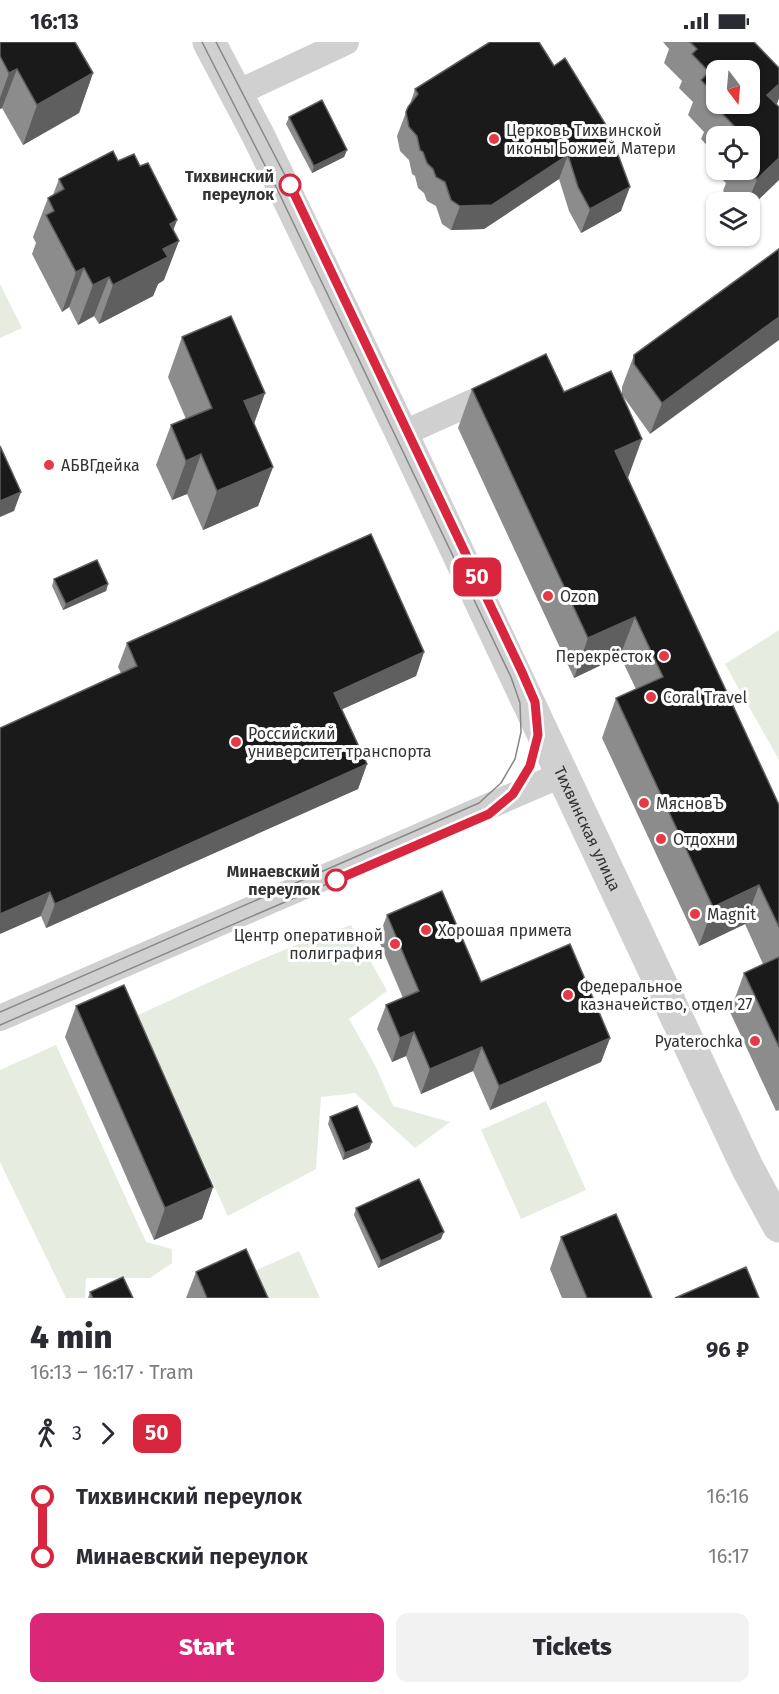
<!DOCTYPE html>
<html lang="en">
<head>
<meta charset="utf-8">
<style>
  :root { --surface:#fff; --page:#f2f2f3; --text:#2b2b33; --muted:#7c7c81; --accent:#db2777 }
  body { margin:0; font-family:"Fira Sans",sans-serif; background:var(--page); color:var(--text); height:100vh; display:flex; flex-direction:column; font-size:22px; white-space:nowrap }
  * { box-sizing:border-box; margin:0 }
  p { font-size:20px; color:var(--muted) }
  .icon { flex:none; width:33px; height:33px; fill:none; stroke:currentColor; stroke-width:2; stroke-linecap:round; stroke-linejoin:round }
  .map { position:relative; height:1256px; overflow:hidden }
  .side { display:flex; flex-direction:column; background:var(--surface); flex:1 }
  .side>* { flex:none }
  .badge { padding:0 12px; border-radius:9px; font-size:21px; line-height:39px }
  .needle { width:39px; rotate:164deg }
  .fabs { position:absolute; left:706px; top:18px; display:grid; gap:12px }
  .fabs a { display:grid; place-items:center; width:54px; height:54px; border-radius:12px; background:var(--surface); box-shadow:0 2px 4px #0004; font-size:30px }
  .map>.badge { position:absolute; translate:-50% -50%; box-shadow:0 0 0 3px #fff }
  .legs { display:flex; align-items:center; gap:9px; height:66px; padding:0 30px; font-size:20px }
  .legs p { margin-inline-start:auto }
  .head { display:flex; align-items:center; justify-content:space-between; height:102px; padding:0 30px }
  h1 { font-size:33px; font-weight:800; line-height:45px }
  .button { display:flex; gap:12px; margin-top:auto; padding:12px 30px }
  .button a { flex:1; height:69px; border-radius:12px; background:var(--accent); color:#fff; font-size:24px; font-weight:800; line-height:69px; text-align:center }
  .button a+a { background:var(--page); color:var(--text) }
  ul { padding:0 30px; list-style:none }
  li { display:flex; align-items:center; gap:21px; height:60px; font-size:22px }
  li i { display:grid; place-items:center; width:9px; height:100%; margin:0 8px; background:currentColor }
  li i::after { content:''; width:15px; height:15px; margin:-8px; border:4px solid; border-radius:50%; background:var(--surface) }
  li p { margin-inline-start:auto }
  li:first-child i { background:linear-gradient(#0000 50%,currentColor 0) }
  li:last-child i { background:linear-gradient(currentColor 50%,#0000 0) }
  .status { display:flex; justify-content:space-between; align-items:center; height:42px; padding:0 30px; background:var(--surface); direction:ltr }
  .status svg { height:16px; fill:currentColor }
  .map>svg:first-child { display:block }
  .green { fill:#e6ecdf }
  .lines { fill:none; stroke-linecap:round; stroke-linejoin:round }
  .minor { stroke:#d0d0d0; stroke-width:26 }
  .tertiary { stroke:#d0d0d0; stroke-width:33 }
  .tram { stroke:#888; stroke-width:1.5 }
  .wall { fill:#8c8c8c; fill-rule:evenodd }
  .shaded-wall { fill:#5f5f5f }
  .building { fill:#1a1a1a; stroke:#5f5f5f; stroke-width:1.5 }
  .line-1-casing { stroke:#fff; stroke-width:14 }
  .line-1 { stroke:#d7263d; stroke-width:9 }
  .poi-dot { fill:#e63946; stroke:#fff; stroke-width:2 }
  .stop-1-dot { fill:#fff; stroke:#d7263d; stroke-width:3 }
  .labels { text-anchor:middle; stroke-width:6; stroke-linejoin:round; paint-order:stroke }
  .poi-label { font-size:16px; fill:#333; stroke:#fff; text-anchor:start }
  .stop-label { font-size:16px; font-weight:bold; fill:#333; stroke:#fff; text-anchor:end }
  .street-label { font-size:16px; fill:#333; stroke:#fff }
</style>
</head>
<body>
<div class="status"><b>16:13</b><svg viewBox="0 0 49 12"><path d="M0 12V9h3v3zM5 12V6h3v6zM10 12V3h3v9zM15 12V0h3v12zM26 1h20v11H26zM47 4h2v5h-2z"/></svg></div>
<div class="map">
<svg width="779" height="1256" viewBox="0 0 779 1256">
  <rect width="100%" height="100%" fill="#fff"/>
  <g class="green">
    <polygon points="0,242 22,286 0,296"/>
    <polygon points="779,588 779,718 725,622"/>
    <path d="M351 883 387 949 349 977 375 1023 393 1064 450 1080 415 1106 355 1051 321 1055 316 1127 228 1174 136 974C207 941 277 908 351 883Z"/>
    <polygon points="56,1003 146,1200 172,1207 172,1221 150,1236 86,1236 85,1256 66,1256 0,1120 0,1028"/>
    <polygon points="546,1059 586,1148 521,1177 481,1088"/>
    <polygon points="299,1209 320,1256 248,1256 239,1236"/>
  </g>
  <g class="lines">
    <g class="minor">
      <polyline points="237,51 346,0"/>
      <polyline points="402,392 497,349"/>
      <polyline points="0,976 563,732"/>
    </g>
    <path class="tertiary" id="s1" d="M209 0 258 93 402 392 748 1127 779 1184"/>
    <g class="tram">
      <polyline points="0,970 479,761 501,741 515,717 521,690 520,661 511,635 278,149 202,0"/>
      <polyline points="0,983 489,772 513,751 530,724 538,693 535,660 522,630 290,143 216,0"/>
    </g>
  </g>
  <g class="wall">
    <polygon points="0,0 93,31 79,71 23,103 2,66 0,67"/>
    <path d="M663 0H754L779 56 777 62 779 65 750 160H734L723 149 726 141 712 127 717 114 701 97 704 90 688 73 693 60 679 46 682 39 664 21 669 7ZM717 28 750 62H717ZM717 94H750V128H717Z"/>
    <polygon points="489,1 621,169 581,191 569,169 559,137 484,187 451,188 442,182 436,164 427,159 424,151 418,146 415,134 412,132 409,118 400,109 397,94 408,65 410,62 415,47"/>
    <polygon points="289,75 347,108 344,115 312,131 286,82"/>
    <polygon points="118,119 140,124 177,178 173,188 164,238 158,242 153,254 99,282 94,274 78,283 69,265 62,270 32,212 36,201 33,195 48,156 53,153 59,137"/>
    <polygon points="779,207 650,392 623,354 628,436 627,436 779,763 779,1068 776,1069 730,970 744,931 763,922 745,882 699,904 602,696 616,656 636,647 620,614 574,636 458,386 472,347 622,353 622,345 634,313"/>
    <polygon points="182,295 265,351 254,381 273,425 258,464 203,488 187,452 172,458 156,423 171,383 186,377 168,335"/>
    <polygon points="54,537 108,542 106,549 63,568 52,544"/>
    <polygon points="127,601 424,610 416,634 342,667 367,722 358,747 46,886 41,874 121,631 118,625"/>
    <polygon points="387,873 481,940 610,996 601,1020 490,1068 473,1029 421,1052 406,1014 392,1020 377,987 386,963 403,956 378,897"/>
    <polygon points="76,964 213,1145 202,1177 154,1198 65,995"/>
    <polygon points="330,1075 372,1100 369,1107 343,1118 328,1082"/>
    <polygon points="356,1166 441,1197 378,1226 354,1173"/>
    <polygon points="561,1195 652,1256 562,1256 550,1227"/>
    <polygon points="196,1230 268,1256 186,1256"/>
    <polygon points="90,1250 133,1256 88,1256"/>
  </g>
  <g class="shaded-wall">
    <polygon points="17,27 2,66 0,67 0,56 9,31"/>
    <polygon points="93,31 79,71 23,103 37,63"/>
    <polygon points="779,42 779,56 774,69 767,53"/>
    <polygon points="347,108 344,115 312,131 314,124"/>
    <polygon points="568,113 559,137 484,187 451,188 460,164"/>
    <polygon points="779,116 779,138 750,166 750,160 748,160 757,137"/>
    <polygon points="630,145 621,169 581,191 590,167"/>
    <polygon points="177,178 167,205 179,199 164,238 158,242 153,254 99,282 113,243 170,182"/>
    <polygon points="84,226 69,265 62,270 76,230"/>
    <polygon points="109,235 94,274 78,283 93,243"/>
    <polygon points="779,275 779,298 650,392 662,361"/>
    <polygon points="265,351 251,390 244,359"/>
    <polygon points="642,397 628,436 600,449 615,409"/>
    <polygon points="201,412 187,452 172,458 186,419"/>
    <polygon points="273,425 258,464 203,488 217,449"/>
    <polygon points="21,450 14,469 0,475 0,459"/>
    <polygon points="108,542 106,549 63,568 66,562"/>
    <polygon points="635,575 620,614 574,636 588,596"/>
    <polygon points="424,610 416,634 325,675 334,651"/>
    <polygon points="367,722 358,747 46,886 55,862"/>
    <polygon points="759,843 745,882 699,904 713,865"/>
    <polygon points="50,850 41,874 0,892 0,872"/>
    <polygon points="414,990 406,1014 392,1020 400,996"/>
    <polygon points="610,996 601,1020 490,1068 499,1044"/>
    <polygon points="482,1005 473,1029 421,1052 430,1027"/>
    <polygon points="372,1100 369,1107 343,1118 345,1111"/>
    <polygon points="213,1145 202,1177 154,1198 165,1166"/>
    <polygon points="444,1190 441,1197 378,1226 381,1219"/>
  </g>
  <g class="building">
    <polygon points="0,0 75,0 93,31 37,63 17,27 9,31 0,14"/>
    <polygon points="490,0 539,0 554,24 565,16 609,88 630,145 590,167 578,145 568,113 492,163 460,164 451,158 445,140 436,135 433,127 427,121 423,110 420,108 417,94 409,85 406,70 408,65 418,52 415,47"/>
    <polygon points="690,0 754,0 779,26 779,42 767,53 779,65 779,116 757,137 748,128 750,128 750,94 727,94 725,92 734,84 714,63 717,60 717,62 750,62 750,28 717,28 717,55 701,38 709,30 692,12 697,7"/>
    <polygon points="322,58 347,108 314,124 289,75"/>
    <polygon points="113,109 118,119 134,112 140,124 148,121 177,178 170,182 179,199 163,207 168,215 113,243 109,235 93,243 84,226 76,230 46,173 54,169 48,156 64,147 59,137"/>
    <polygon points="779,207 779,275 662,361 634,322 634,313"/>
    <polygon points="231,274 265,351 244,359 273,425 217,449 201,412 186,419 171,383 212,366 182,295"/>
    <polygon points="546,312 564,350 611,329 642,397 615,409 779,763 779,885 759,843 713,865 616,656 663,635 635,575 588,596 472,347"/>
    <polygon points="0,404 21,450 0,459"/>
    <polygon points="371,492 424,610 334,651 367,722 55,862 50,850 0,872 0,686 137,624 127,601"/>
    <polygon points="97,518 108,542 66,562 54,537"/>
    <polygon points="442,849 481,940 570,902 610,996 499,1044 482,1005 430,1027 414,990 400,996 386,963 419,949 387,873"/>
    <polygon points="779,915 779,1005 744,931"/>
    <polygon points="124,943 213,1145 165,1166 76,964"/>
    <polygon points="357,1064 372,1100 345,1111 330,1075"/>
    <polygon points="419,1137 444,1190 381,1219 356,1166"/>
    <polygon points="616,1172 652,1256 587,1256 561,1195"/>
    <polygon points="246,1207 268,1256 207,1256 196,1230"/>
    <polygon points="746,1225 759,1256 675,1256"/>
    <polygon points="123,1235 133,1256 93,1256 90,1250"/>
  </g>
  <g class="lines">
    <defs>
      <polyline id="line-1" points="290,143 522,630 535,660 538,693 530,724 513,752 489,772 336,838"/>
    </defs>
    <use href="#line-1" class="line-1-casing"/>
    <use href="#line-1" class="line-1"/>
  </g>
  <g class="poi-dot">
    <circle cx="494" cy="97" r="6"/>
    <circle cx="49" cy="423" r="6"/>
    <circle cx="548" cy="554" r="6"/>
    <circle cx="664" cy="614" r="6"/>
    <circle cx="651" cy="655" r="6"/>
    <circle cx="236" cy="700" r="6"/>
    <circle cx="644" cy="761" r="6"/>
    <circle cx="661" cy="797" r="6"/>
    <circle cx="695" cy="872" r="6"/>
    <circle cx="426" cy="888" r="6"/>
    <circle cx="395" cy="902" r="6"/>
    <circle cx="568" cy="953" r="6"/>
    <circle cx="755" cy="999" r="6"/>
  </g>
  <g class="stop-1-dot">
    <circle cx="290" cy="143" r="10"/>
    <circle cx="336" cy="838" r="10"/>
  </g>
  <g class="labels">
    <g class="poi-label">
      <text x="506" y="94">Церковь Тихвинской<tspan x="506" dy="18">иконы Божией Матери</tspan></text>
      <text x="61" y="429">АБВГдейка</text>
      <text x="560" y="560">Ozon</text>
      <text x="652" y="620" text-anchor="end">Перекрёсток</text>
      <text x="663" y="661">Coral Travel</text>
      <text x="248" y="697">Российский<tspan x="248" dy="18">университет транспорта</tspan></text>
      <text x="656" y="767">МясновЪ</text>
      <text x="673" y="803">Отдохни</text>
      <text x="707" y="878">Magnit</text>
      <text x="438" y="894">Хорошая примета</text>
      <text x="383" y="899" text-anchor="end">Центр оперативной<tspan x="383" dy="18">полиграфия</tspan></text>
      <text x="580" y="950">Федеральное<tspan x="580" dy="18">казначейство, отдел 27</tspan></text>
      <text x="743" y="1005" text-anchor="end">Pyaterochka</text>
    </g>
    <g class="stop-label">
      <text x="274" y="140">Тихвинский<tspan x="274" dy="18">переулок</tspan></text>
      <text x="320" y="835">Минаевский<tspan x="320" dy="18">переулок</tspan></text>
    </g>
    <g class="street-label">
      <text dy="6" stroke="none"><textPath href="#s1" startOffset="873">Тихвинская улица</textPath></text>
    </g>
  </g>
</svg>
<div class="fabs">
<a><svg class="needle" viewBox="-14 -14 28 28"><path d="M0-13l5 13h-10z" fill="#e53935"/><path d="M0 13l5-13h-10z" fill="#7c7c81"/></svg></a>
<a><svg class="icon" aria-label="locate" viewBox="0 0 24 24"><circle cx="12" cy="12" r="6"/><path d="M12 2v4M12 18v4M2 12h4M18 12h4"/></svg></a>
<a><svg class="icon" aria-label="layers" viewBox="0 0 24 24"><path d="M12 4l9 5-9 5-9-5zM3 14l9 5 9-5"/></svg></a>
</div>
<b class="badge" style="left:477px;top:535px;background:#d7263d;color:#fff">50</b>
</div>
<section class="side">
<div class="head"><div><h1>4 min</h1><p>16:13 – 16:17 · Tram</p></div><b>96 ₽</b></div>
<div class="legs"><svg class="icon" aria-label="walk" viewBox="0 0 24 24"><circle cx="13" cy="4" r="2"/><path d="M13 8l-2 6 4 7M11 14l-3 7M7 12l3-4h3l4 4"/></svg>3<svg class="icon" aria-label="forward" viewBox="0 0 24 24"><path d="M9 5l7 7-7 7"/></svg><b class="badge" style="background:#d7263d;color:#fff">50</b></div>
<ul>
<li><i style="color:#d7263d"></i><b>Тихвинский переулок</b><p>16:16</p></li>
<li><i style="color:#d7263d"></i><b>Минаевский переулок</b><p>16:17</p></li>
</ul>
<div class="button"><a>Start</a><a>Tickets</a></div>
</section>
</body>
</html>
